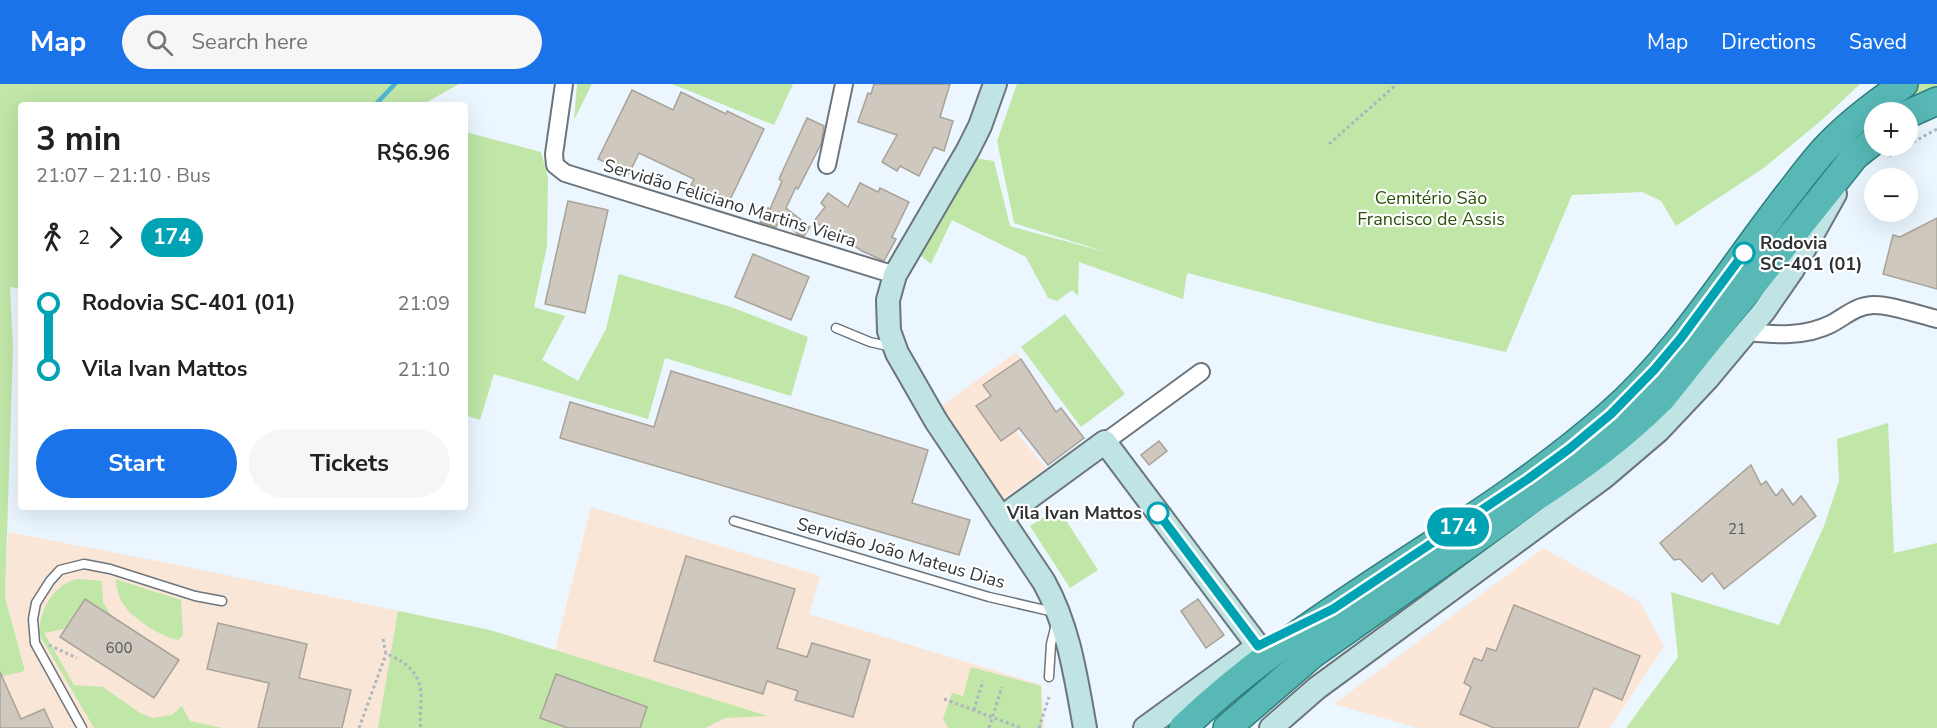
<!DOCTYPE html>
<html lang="en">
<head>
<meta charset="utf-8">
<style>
  :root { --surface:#fff; --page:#f6f6f6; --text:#202124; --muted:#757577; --accent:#1a73e8 }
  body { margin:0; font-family:"Nunito Sans",sans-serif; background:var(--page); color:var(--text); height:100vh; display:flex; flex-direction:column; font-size:22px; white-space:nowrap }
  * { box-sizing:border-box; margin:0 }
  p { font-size:20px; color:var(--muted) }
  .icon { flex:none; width:33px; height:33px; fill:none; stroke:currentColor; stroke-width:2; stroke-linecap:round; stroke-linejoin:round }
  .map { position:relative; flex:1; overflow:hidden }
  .panel { position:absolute; left:18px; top:18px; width:450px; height:408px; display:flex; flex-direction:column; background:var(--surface); border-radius:6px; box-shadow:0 6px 24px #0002 }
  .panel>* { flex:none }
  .badge { padding:0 12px; border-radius:20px; font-size:21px; line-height:39px }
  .controls { position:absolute; left:1864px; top:18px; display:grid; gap:12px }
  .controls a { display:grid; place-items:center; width:54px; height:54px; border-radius:50%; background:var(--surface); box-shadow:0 6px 24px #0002; font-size:30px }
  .map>.badge { position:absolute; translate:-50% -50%; box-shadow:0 0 0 3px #fff }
  .legs { display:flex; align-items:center; gap:9px; height:66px; padding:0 18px; font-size:20px }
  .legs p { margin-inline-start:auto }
  .headline { display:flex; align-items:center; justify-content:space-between; height:102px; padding:0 18px }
  h1 { font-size:33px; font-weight:700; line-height:45px }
  .action { display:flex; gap:12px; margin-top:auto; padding:12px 18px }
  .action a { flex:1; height:69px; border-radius:36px; background:var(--accent); color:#fff; font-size:24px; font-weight:700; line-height:69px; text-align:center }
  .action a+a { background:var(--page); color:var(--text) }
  ul { padding:0 18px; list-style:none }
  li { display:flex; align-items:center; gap:21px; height:66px; font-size:22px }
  li i { display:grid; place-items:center; width:9px; height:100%; margin:0 8px; background:currentColor }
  li i::after { content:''; width:15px; height:15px; margin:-8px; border:4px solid; border-radius:50%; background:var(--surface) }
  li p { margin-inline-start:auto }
  li:first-child i { background:linear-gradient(#0000 50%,currentColor 0) }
  li:last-child i { background:linear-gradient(currentColor 50%,#0000 0) }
  header { display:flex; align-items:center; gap:36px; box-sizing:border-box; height:84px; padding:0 30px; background:var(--accent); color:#fff }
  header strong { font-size:28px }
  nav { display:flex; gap:33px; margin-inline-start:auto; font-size:21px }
  .search { width:420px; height:54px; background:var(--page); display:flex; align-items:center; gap:15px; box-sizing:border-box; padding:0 21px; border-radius:33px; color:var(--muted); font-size:22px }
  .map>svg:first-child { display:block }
  .commercial { fill:#fae6d7 }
  .education { fill:#fbe6d7 }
  .green { fill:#c0e6a8 }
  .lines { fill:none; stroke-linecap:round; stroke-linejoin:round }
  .stream { stroke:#50b7d2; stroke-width:4.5 }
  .building { fill:#cfc8be; stroke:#a8a298; stroke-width:1.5 }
  .service-casing { stroke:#6c757c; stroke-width:11 }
  .minor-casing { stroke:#6c757c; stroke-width:20 }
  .secondary-casing { stroke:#6c757c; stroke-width:26 }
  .trunk-casing { stroke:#2e7e7e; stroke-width:30 }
  .path { stroke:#adb6bd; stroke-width:3; stroke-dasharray:3 3; stroke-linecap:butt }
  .service { stroke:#fff; stroke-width:8 }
  .minor { stroke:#fff; stroke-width:16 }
  .secondary { stroke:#c0e4e4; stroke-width:22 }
  .trunk { stroke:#57b8b6; stroke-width:27 }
  .line-1-casing { stroke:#fff; stroke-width:14 }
  .line-1 { stroke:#00a3b4; stroke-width:9 }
  .stop-1-dot { fill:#fff; stroke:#00a3b4; stroke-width:3 }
  .labels { text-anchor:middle; stroke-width:4.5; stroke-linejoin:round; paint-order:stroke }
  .number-label { font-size:15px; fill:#585959 }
  .park-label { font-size:18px; fill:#2b5007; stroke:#fff }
  .street-label { font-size:18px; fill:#303437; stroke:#fff }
  .stop-label { font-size:18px; font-weight:bold; fill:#303437; stroke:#fff; text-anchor:start }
</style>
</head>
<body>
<header>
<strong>Map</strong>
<div class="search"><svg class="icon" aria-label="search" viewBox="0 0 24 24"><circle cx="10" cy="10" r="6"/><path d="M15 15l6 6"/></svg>Search here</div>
<nav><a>Map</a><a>Directions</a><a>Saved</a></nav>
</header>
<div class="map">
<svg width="1937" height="644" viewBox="0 0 1937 644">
  <rect width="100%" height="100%" fill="#ebf6fe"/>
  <polygon class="commercial" points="591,423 820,492 809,530 1042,601 1044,644 0,644 0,593 25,586 5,513 8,448 188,483 490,546 555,566"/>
  <g class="education">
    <polygon points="1016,268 1052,321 1016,348 1046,384 1002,416 941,322"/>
    <polygon points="1543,464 1640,518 1664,562 1610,644 1418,644 1334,620"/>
  </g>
  <g class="green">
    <polygon points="0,0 459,0 422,21 21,21 21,205 10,203 13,263 5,513 25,587 0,593"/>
    <polygon points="577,0 592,0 574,36"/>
    <polygon points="672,0 793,0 774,41"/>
    <polygon points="1017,0 1860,0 1823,35 1765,83 1676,142 1661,117 1642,108 1572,111 1506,268 1378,239 1187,189 1183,215 1079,178 1078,212 1072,206 1057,217 1048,214 1026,173 952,136 931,180 920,171 974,74 994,77 1010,142 1109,169 1014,139 997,57"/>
    <polygon points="1916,0 1937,0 1937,2 1878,28"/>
    <polygon points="465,48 541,68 548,94 547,162 534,223 565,232 542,276 578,297 606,245 619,190 731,223 808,253 791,312 665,274 648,335 494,290 480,336 465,331"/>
    <polygon points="1065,230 1125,310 1081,343 1021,263"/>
    <polygon points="1888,339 1894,469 1937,459 1937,644 1626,644 1678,573 1671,508 1779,541 1824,442 1839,397 1837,355"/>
    <polygon points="1058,424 1098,486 1070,504 1030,442"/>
    <path d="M78 495 102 497 103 518 111 531 85 514 64 545 44 549 74 601 103 603 140 629 152 634 172 631 182 622 190 637 222 644H94L39 550C39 527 54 499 78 495Z"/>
    <path d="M115 495 181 516 183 551 178 556C161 553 131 534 122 518 118 512 117 502 115 495Z"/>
    <polygon points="398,527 490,546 768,632 725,634 705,644 378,644"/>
    <polygon points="971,583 1041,602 1042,644 948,644 943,635 952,609 963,612"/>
  </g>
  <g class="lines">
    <polyline class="stream" points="375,21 395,0"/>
  </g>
  <g class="building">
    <polygon points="874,0 950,0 940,33 953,37 944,67 934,63 919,92 900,82 897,87 882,78 897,51 858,38 868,9 871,10"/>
    <polygon points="632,6 673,26 681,8 726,30 727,27 764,45 728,120 691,101 694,95 639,69 629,90 598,75"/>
    <polygon points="807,34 824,42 821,60 798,105 796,103 786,124 810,143 804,152 798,150 780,135 776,143 760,138 768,124 770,125 782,97 779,95"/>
    <polygon points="860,99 878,108 880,104 909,118 892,153 896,155 884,177 862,167 834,149 833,150 814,137 825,123 821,119 828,109 848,123"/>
    <polygon points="568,117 608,126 585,229 545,220"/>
    <polygon points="1937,134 1937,205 1883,190 1893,151 1900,153"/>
    <polygon points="753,170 809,193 791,236 735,213"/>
    <polygon points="1021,275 1056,328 1061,324 1084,354 1048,381 1019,344 1001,357 976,322 991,312 983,301"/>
    <polygon points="671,287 928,366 912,419 970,436 959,471 560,354 570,318 654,343"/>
    <polygon points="1159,357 1167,367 1149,381 1141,371"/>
    <polygon points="1751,381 1761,401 1766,397 1776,412 1782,405 1793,421 1801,412 1816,432 1724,505 1712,489 1702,498 1680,475 1674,476 1660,459"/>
    <polygon points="686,472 795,505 777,564 807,573 812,559 870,576 853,633 795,616 798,607 767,597 763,610 654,577"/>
    <polygon points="85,515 179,576 154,614 60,553"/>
    <polygon points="1198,515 1224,551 1206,564 1181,527"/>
    <polygon points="1514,521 1640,572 1622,616 1594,604 1578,644 1494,644 1460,630 1471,603 1464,599 1474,574 1482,577 1487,564 1496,567"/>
    <polygon points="218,539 307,560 299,594 351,606 342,644 258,644 269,599 207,585"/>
    <polygon points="0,588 21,635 44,625 53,644 0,644"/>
    <polygon points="556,590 647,623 640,644 568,644 540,634"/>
  </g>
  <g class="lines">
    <defs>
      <g id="service">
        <polyline points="836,244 870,258 892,263"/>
        <polyline points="734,437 989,513 1054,528"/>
        <polyline points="1049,593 1051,560 1056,540"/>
        <polyline points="82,644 35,559 33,535 36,519 50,497 60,486 84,480 110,485 195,512 222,517"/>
      </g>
      <g id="minor">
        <polyline points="564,0 554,70 555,81 565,89 895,191"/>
        <polyline points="827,81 844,0"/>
        <path d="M1748 248C1775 251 1805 253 1831 240 1846 232 1855 222 1873 221 1889 220 1920 231 1937 235"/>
        <polyline points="1105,358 1201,288"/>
      </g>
      <g id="secondary">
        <path d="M995 0 980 42 968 66 895 191 888 216 889 247 897 269 936 337 1044 498C1069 543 1076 594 1085 644"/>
        <polyline points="1001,434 1105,358 1258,562 1145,644"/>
        <polyline points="1271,644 1317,604 1604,393 1658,347 1708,294 1764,227 1793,185 1835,110"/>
      </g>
      <g id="trunk">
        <polyline points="1908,30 1937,17"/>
        <path d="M1183 644C1311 521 1476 448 1609 331 1681 268 1732 182 1791 107 1802 93 1813 78 1825 65 1848 40 1876 19 1904 0"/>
        <path d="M1227 644 1313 570 1534 414C1580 385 1623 353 1662 314L1855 72 1875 56"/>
      </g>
    </defs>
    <use href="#service" class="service-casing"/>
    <use href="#minor" class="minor-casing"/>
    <use href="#secondary" class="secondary-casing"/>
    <use href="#trunk" class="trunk-casing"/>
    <g class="path">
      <polyline points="1329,60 1397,0"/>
      <polyline points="1908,61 1937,45"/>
      <polyline points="1889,72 1906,62"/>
      <path d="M383 555 386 570C407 577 422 591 421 615 421 625 419 634 421 644"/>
      <polyline points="49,561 77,574"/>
      <polyline points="944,615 1021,644"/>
      <polyline points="974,626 983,597"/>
      <polyline points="359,644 386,570"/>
      <polyline points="989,644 1002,603"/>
      <polyline points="1039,644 1049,613"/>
    </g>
    <use href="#service" class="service"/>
    <use href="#minor" class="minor"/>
    <use href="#secondary" class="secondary"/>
    <use href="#trunk" class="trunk"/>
  </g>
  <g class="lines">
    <defs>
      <polyline id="line-1" points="1158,429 1258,562 1333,525 1528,395 1569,365 1611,330 1654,286 1681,254 1744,169"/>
    </defs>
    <use href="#line-1" class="line-1-casing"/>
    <use href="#line-1" class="line-1"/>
  </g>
  <g class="stop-1-dot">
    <circle cx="1744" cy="169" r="10"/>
    <circle cx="1158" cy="429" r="10"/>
  </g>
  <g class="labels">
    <g class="number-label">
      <text x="1737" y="450">21</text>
      <text x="119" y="569">600</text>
    </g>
    <g class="park-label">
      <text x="1431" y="120">Cemitério São<tspan x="1431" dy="21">Francisco de Assis</tspan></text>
    </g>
    <g class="street-label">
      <text transform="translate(730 119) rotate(17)" y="6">Servidão Feliciano Martins Vieira</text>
      <text transform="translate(901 469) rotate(16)" y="6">Servidão João Mateus Dias</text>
    </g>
    <g class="stop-label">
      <text x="1760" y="165">Rodovia<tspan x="1760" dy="21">SC-401 (01)</tspan></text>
      <text x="1142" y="435" text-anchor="end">Vila Ivan Mattos</text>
    </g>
  </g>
</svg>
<div class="controls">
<a>+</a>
<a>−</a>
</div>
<b class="badge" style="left:1458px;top:443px;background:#00a3b4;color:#fff">174</b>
<section class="panel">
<div class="headline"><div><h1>3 min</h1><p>21:07 – 21:10 · Bus</p></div><b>R$6.96</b></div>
<div class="legs"><svg class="icon" aria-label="walk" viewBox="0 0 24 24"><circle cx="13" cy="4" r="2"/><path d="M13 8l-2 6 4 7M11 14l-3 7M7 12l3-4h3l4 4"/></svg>2<svg class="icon" aria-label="forward" viewBox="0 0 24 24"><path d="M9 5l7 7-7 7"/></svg><b class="badge" style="background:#00a3b4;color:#fff">174</b></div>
<ul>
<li><i style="color:#00a3b4"></i><b>Rodovia SC-401 (01)</b><p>21:09</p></li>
<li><i style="color:#00a3b4"></i><b>Vila Ivan Mattos</b><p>21:10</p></li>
</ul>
<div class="action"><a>Start</a><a>Tickets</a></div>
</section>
</div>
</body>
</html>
